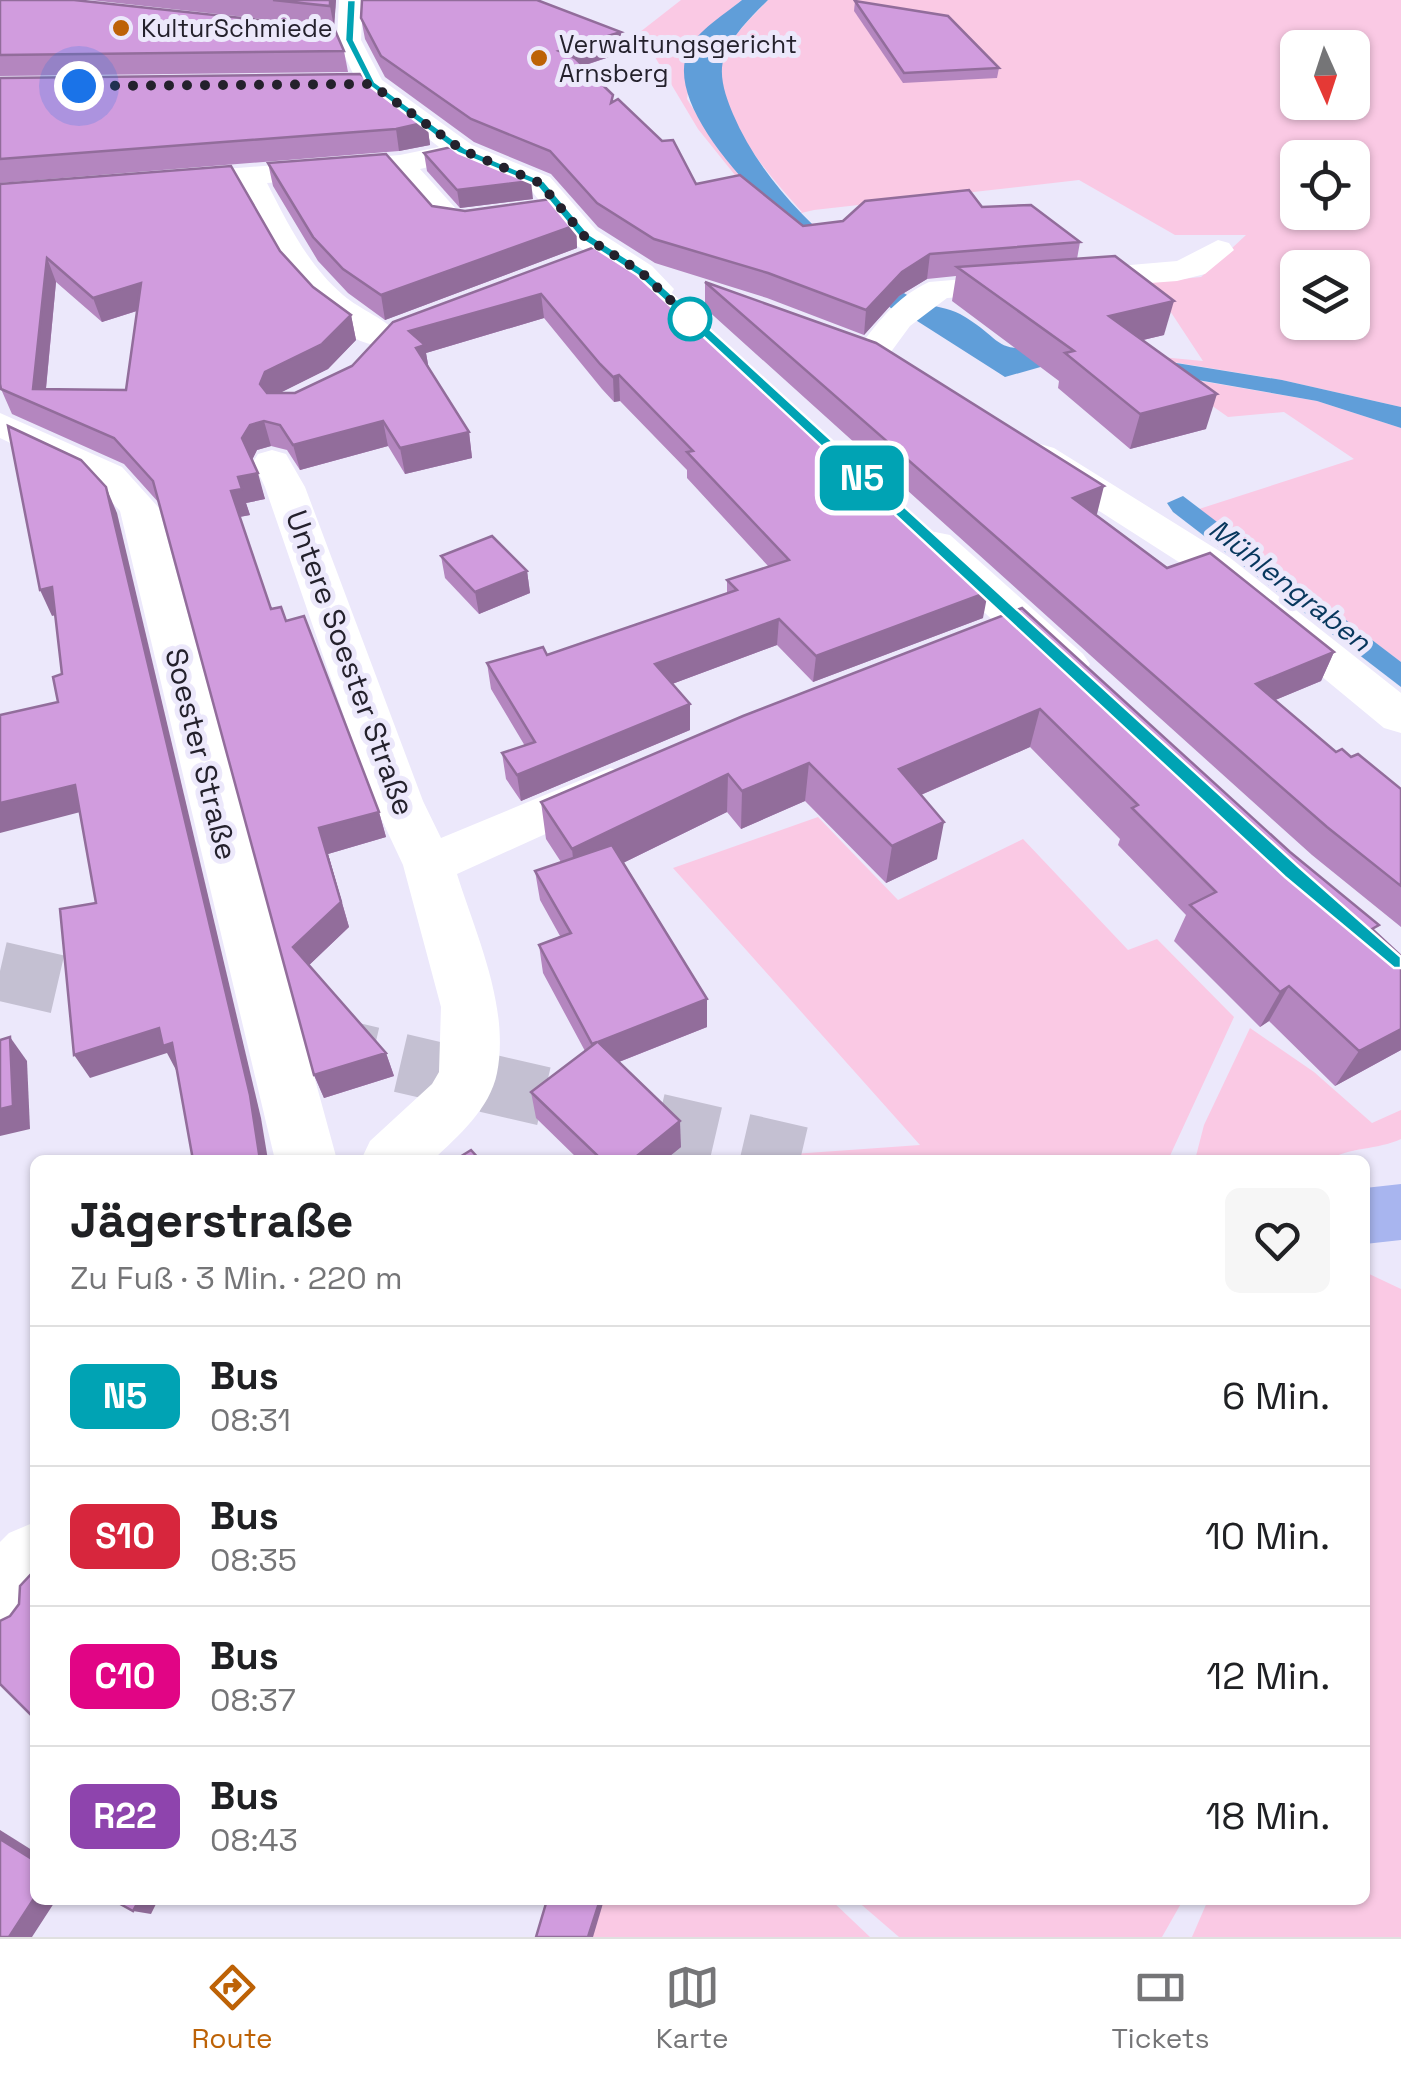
<!DOCTYPE html>
<html lang="de">
<head>
<meta charset="utf-8">
<style>
  :root { --surface:#fff; --page:#f6f6f6; --text:#202124; --muted:#757577; --line:#e0e0e0; --accent:#bd6206 }
  body { margin:0; font-family:"Space Grotesk",sans-serif; background:var(--page); color:var(--text); height:100vh; display:flex; flex-direction:column; font-size:38px; white-space:nowrap }
  * { box-sizing:border-box; margin:0 }
  p { font-size:32px; color:var(--muted) }
  .icon { flex:none; width:55px; height:55px; fill:none; stroke:currentColor; stroke-width:2; stroke-linecap:round; stroke-linejoin:round }
  .map { position:relative; flex:1; overflow:hidden }
  .drawer { position:absolute; left:30px; top:1155px; width:1340px; height:750px; display:flex; flex-direction:column; background:var(--surface); border-radius:15px; box-shadow:0 2px 8px #0004 }
  .drawer>* { flex:none }
  .badge { padding:0 20px; border-radius:15px; font-size:35px; line-height:65px }
  .needle { width:65px; rotate:177deg }
  .fabs { position:absolute; left:1280px; top:30px; display:grid; gap:20px }
  .fabs a { display:grid; place-items:center; width:90px; height:90px; border-radius:15px; background:var(--surface); box-shadow:0 2px 8px #0004; font-size:50px }
  .you { position:absolute; width:50px; height:50px; margin:-25px; border:8px solid #fff; border-radius:50%; background:#1a73e8; box-shadow:0 0 0 15px #1a73e833 }
  .map>.badge { position:absolute; translate:-50% -50%; box-shadow:0 0 0 5px #fff }
  .round { display:grid; place-items:center; flex:none; width:105px; height:105px; border-radius:15px; background:var(--page) }
  .head { display:flex; align-items:center; justify-content:space-between; height:170px; padding:0 40px }
  h1 { font-size:48px; font-weight:800; line-height:75px }
  ul { padding:0; list-style:none }
  li { display:flex; align-items:center; gap:30px; height:140px; padding:0 40px; border-top:2px solid var(--line) }
  li div { flex:1 }
  li b { display:block; font-size:38px }
  li em { font-style:normal }
  li .badge { min-width:110px; font-weight:700; text-align:center }
  .tabs { display:flex; justify-content:space-around; align-items:center; height:140px; border-top:2px solid var(--line); background:var(--surface); font-size:28px; color:var(--muted) }
  .tabs a { display:grid; justify-items:center; gap:5px }
  .tabs .on { color:var(--accent) }
  .map>svg:first-child { display:block }
  .green { fill:#fac9e4; fill-rule:evenodd }
  .water { fill:#609ed9 }
  .lines { fill:none; stroke-linecap:round; stroke-linejoin:round }
  .major-tunnel { stroke:#c4c0d2; stroke-width:59; stroke-dasharray:59 29; stroke-linecap:butt }
  .minor { fill:#fff; fill-rule:evenodd }
  .major { fill:#a8b5ef; fill-rule:evenodd }
  .wall { fill:#b486bf; fill-rule:evenodd }
  .shaded-wall { fill:#926d9b }
  .building { fill:#d19cde; stroke:#926d9b; stroke-width:2.5; fill-rule:evenodd }
  .line { fill:#00a3b4; stroke:#fff; stroke-width:2.5 }
  .walk { stroke:#24212c; stroke-width:10; stroke-dasharray:0 18 }
  .poi-dot { fill:#bd6206; stroke:#ece8fb; stroke-width:4 }
  .stop-dot { fill:#fff; stroke:#00a3b4; stroke-width:5 }
  .labels { text-anchor:middle; stroke-width:10; stroke-linejoin:round; paint-order:stroke }
  .far-poi-label { font-size:25px; fill:#24212c; stroke:#ece8fb; text-anchor:start }
  .far-water-label { font-size:28px; font-style:italic; fill:#07375d; stroke:#ece8fb }
  .street-label { font-size:30px; fill:#24212c; stroke:#ece8fb }
</style>
</head>
<body>
<div class="map">
<svg width="1401" height="1937" viewBox="0 0 1401 1937">
  <rect width="100%" height="100%" fill="#ece8fb"/>
  <g class="green">
    <path d="M681 0H742L695 39 687 99 706 129 777 218 802 212C771 177 706 107 724 56 731 36 754 15 768 0H1401V407L1282 380 1148 358 1172 376 1317 401 1401 428V662L1199 509 1354 459 1284 412 1228 417 1140 355 1203 361 1151 282 1201 277 1246 235H1175L1079 180 814 210 771 220 698 129 640 32ZM1298 48H1352V102H1298ZM1298 158H1352V212H1298ZM1298 268H1352V322H1298Z"/>
    <polygon points="818,817 898,900 1023,839 1128,950 1157,939 1234,1017 1168,1160 773,1160 779,1155 920,1145 673,868"/>
    <path d="M1250 1028 1314 1072 1372 1123 1401 1110V1139C1377 1150 1350 1147 1328 1160H1195L1204 1125Z"/>
    <polygon points="1365,1272 1401,1289 1401,1937 1192,1937 1208,1900 1365,1900"/>
    <polygon points="602,1900 831,1900 870,1937 591,1937"/>
    <polygon points="856,1900 1183,1900 1162,1937 899,1937"/>
  </g>
  <g class="water">
    <path d="M742 0H768C753 15 732 35 725 55 717 74 726 97 733 114 767 193 841 258 914 299L894 310C835 270 669 137 685 60 690 34 723 16 742 0Z"/>
    <path d="M921 303C933 306 949 308 960 314 1006 340 992 357 1053 343L1282 380 1401 407V428L1317 401 1072 358 1005 377 914 319Z"/>
    <polygon points="1183,496 1401,662 1401,687 1173,512 1167,503"/>
  </g>
  <g class="lines">
    <g class="major-tunnel">
      <polyline points="0,971 138,1003"/>
      <polyline points="315,1043 817,1160"/>
    </g>
    <g class="minor">
      <path d="M339 0H363L361 40 382 80 472 145 550 177 596 230 652 266 674 289 670 296H646L630 280 574 244 530 189 459 160 420 169 457 210 518 211 522 217 518 223 449 229 438 227 392 173 267 183C288 224 308 265 343 295 360 310 388 319 400 337L395 344C329 361 261 234 239 186L162 192 152 189 147 183 152 177 162 174 400 155 439 147 358 84 337 40Z"/>
      <path d="M1218 240 1229 243 1234 250 1205 274 1177 281 947 298 910 326 885 360 873 364 861 360 855 353C876 324 896 297 929 282L1177 261Z"/>
      <polygon points="0,413 122,467 159,508 337,1160 275,1160 120,511 94,483 0,438"/>
      <polygon points="1040,444 1054,448 1229,557 1401,693 1401,733 1384,728 1199,575 1026,464 1021,456 1026,448"/>
      <path d="M272 450 286 454 305 487 423 801 441 838 610 768 627 773 635 785 627 797 457 874C476 935 510 1007 497 1073 490 1109 458 1136 433 1160H361L370 1141 432 1084 439 1072 441 1007 403 865 373 801 265 487 253 462 258 454Z"/>
      <polygon points="935,532 950,535 1083,654 1090,664 1083,674 1067,679 1051,674 920,553 914,544 920,535"/>
      <polygon points="35,1522 35,1615 27,1625 0,1636 0,1542 9,1533"/>
    </g>
    <polygon class="major" points="1401,1184 1401,1240 1365,1244 1365,1188"/>
  </g>
  <g class="wall">
    <polygon points="0,0 344,51 348,72 0,76"/>
    <polygon points="90,0 336,0 334,27"/>
    <polygon points="855,1 999,68 997,78 903,83 854,11"/>
    <polygon points="361,18 621,53 583,66 614,101 696,184 803,226 982,207 1080,242 1077,259 1164,335 1143,340 1206,429 1130,449 1058,388 1059,381 952,301 956,276 927,279 899,296 864,335 767,298 655,263 598,227 551,174 474,142 385,77 365,39"/>
    <polygon points="0,78 427,122 430,145 399,151 0,183"/>
    <polygon points="424,153 533,199 460,208 427,171"/>
    <polygon points="268,163 432,206 576,225 577,248 385,320 348,293 318,261 273,186"/>
    <path d="M0 184 280 251 313 287 351 315 356 340 328 369 279 393H295L603 244 983 618 813 682 777 645 672 684 690 704V730L521 801 506 779 502 753 525 746 491 689 487 663 547 655 727 594V580L769 567 687 478V470L620 401 614 402 602 389 544 318 426 353 429 370 469 432 472 458 405 474 388 446 300 470 287 450 271 446 257 450 252 460 265 499 246 503 250 515 240 517 271 609 286 621 379 812 386 837 328 854 349 927 309 965 386 1053 394 1076 324 1098 314 1075 159 503 124 464 12 414 1 389ZM56 282 102 322 137 311 126 390 46 389Z"/>
    <polygon points="705,282 1097,514 1095,514 1167,568 1334,652 1321,681 1275,700 1336,752 1351,757 1401,789 1401,927 1312,855 705,308"/>
    <polygon points="441,556 527,571 530,593 479,614 445,578"/>
    <polygon points="1022,608 1375,932 1401,1050 1335,1086 1269,1021 1260,1027 1174,941 1186,915 1118,845 1120,839 1030,747 921,795 937,859 886,883 805,801 741,829 727,812 623,863 707,999 707,1027 619,1062 681,1147 665,1160 579,1160 536,1118 531,1092 585,1051 543,973 539,945 560,936 540,900 535,871 561,862 546,839 541,802"/>
  </g>
  <g class="shaded-wall">
    <polygon points="330,0 336,0 334,27 330,6"/>
    <polygon points="621,32 621,53 561,73 559,51"/>
    <polygon points="427,122 430,145 399,151 396,129"/>
    <polygon points="531,181 533,199 460,208 457,190"/>
    <polygon points="576,225 577,248 385,320 381,295"/>
    <polygon points="930,254 927,279 899,296 864,335 866,310 902,272"/>
    <polygon points="47,258 56,282 44,408 33,389"/>
    <polygon points="141,283 149,307 102,322 93,298"/>
    <polygon points="541,294 544,318 426,353 429,370 420,373 409,331"/>
    <polygon points="1174,301 1164,335 1101,350 1109,316"/>
    <polygon points="351,315 356,340 328,369 272,397 267,409 260,384 265,372"/>
    <polygon points="619,375 620,401 614,402 613,377"/>
    <polygon points="1217,394 1206,429 1130,449 1140,414"/>
    <polygon points="264,421 271,446 257,450 250,464 242,438 250,425"/>
    <polygon points="383,421 388,446 300,470 293,445"/>
    <polygon points="469,432 472,458 405,474 400,448"/>
    <polygon points="258,473 265,499 246,503 250,515 239,517 231,491 238,477"/>
    <polygon points="1104,486 1097,514 1066,526 1073,498"/>
    <polygon points="106,487 117,513 261,1118 268,1160 260,1160"/>
    <polygon points="527,571 530,593 479,614 475,592"/>
    <polygon points="52,587 64,613 52,616 40,590"/>
    <polygon points="988,592 983,618 813,682 816,656"/>
    <polygon points="779,619 777,645 656,690 655,664"/>
    <polygon points="1334,652 1321,681 1244,713 1256,684"/>
    <polygon points="690,704 690,730 521,801 517,775"/>
    <polygon points="1040,709 1030,747 893,807 899,769"/>
    <polygon points="809,763 805,801 741,829 742,791"/>
    <polygon points="728,774 727,812 576,886 572,849"/>
    <polygon points="75,785 88,810 0,833 0,803"/>
    <polygon points="379,812 386,837 328,854 349,927 303,971 293,947 319,828"/>
    <polygon points="944,822 937,859 886,883 892,846"/>
    <polygon points="1289,986 1269,1021 1260,1027 1280,992"/>
    <polygon points="707,999 707,1027 601,1069 598,1042"/>
    <polygon points="159,1028 172,1043 185,1067 176,1070 167,1053 90,1078 74,1055"/>
    <polygon points="1401,1029 1401,1050 1335,1086 1359,1051"/>
    <polygon points="10,1037 27,1061 30,1129 0,1136 0,1109"/>
    <polygon points="386,1053 394,1076 324,1098 314,1075"/>
    <polygon points="680,1121 681,1147 665,1160 632,1160"/>
    <polygon points="0,1830 35,1852 35,1861 0,1839"/>
    <polygon points="35,1897 35,1900 56,1900 32,1937 9,1937"/>
    <polygon points="139,1900 158,1900 151,1914 133,1911"/>
    <polygon points="600,1900 604,1900 593,1937 588,1937"/>
  </g>
  <g class="building">
    <polygon points="0,0 74,0 334,28 344,51 0,55"/>
    <polygon points="273,0 330,0 330,6"/>
    <polygon points="362,0 537,0 621,32 559,51 575,58 613,95 611,103 618,99 662,141 673,140 696,184 740,175 803,226 843,221 865,201 969,190 982,207 1031,205 1080,242 930,254 902,272 866,310 768,273 654,239 597,203 550,151 471,119 381,56 361,18"/>
    <polygon points="855,1 948,16 999,68 904,73"/>
    <polygon points="360,74 427,122 396,129 0,159 0,78"/>
    <polygon points="456,146 526,174 531,181 457,190 424,153"/>
    <polygon points="386,154 432,206 465,211 551,199 576,225 381,295 343,269 313,237 268,163"/>
    <path d="M231 166 280 251 313 287 351 315 322 344 265 372 260 384 267 393H295L352 366 393 322 603 244 627 259 988 592 816 656 779 619 655 664 690 704 517 775 502 753 535 742 487 663 543 647 547 655 737 590 727 580 789 560 687 452 693 451 619 375 613 377 600 364 541 294 409 331 425 345 416 348 469 432 400 448 383 421 293 445 280 425 264 421 250 425 242 438 258 473 238 477 242 489 231 491 271 609 281 607 286 621 304 616 379 812 319 828 341 902 293 947 386 1053 314 1075 153 481 114 438 1 389 0 384V184ZM47 258 93 298 141 283 126 390 33 389Z"/>
    <polygon points="1115,256 1174,301 1109,316 1217,394 1140,414 1065,353 1074,351 957,267"/>
    <polygon points="705,282 876,343 1104,486 1073,498 1167,568 1210,553 1334,652 1256,684 1336,752 1342,749 1351,757 1358,754 1401,789 1401,886 1327,827"/>
    <polygon points="8,426 81,460 106,487 250,1095 260,1160 193,1160 172,1043 163,1046 159,1028 74,1055 60,909 96,903 75,785 0,803 0,715 58,702 53,677 62,674 52,587 40,590"/>
    <polygon points="492,536 527,571 475,592 441,556"/>
    <polygon points="1022,608 1290,852 1379,925 1372,929 1401,956 1401,1029 1359,1051 1289,986 1280,992 1190,905 1216,892 1132,808 1138,805 1040,709 899,769 944,822 892,846 809,763 742,791 728,774 572,849 541,802 743,716"/>
    <polygon points="612,845 707,999 598,1042 680,1121 632,1160 602,1160 531,1092 597,1042 592,1044 539,945 571,933 535,871"/>
    <polygon points="10,1037 13,1106 0,1109 0,1040"/>
    <polygon points="471,1150 480,1160 455,1160"/>
    <polygon points="35,1570 35,1719 0,1684 0,1621 10,1616 19,1604 20,1586"/>
    <polygon points="0,1839 35,1861 35,1897 9,1937 0,1937"/>
    <polygon points="113,1900 139,1900 133,1911"/>
    <polygon points="547,1900 600,1900 588,1937 536,1937"/>
  </g>
  <polygon class="line" points="347,0 356,0 354,40 375,82 465,148 544,181 589,234 645,270 1299,867 1401,957 1401,968 1394,968 1285,877 637,275 581,239 536,185 458,153 368,85 345,40"/>
  <g class="lines">
    <polyline class="walk" points="79,86 371,84 462,150 540,183 585,237 641,272 690,319"/>
  </g>
  <g class="poi-dot">
    <circle cx="121" cy="28" r="10"/>
    <circle cx="539" cy="58" r="10"/>
  </g>
  <circle class="stop-dot" cx="690" cy="319" r="20"/>
  <g class="labels">
    <g class="far-poi-label">
      <text x="141" y="37">KulturSchmiede</text>
      <text x="559" y="53">Verwaltungsgericht<tspan x="559" dy="29">Arnsberg</tspan></text>
    </g>
    <g class="far-water-label">
      <text transform="translate(1290 585) rotate(38)" y="10">Mühlengraben</text>
    </g>
    <g class="street-label">
      <text transform="translate(350 663) rotate(70)" y="10">Untere Soester Straße</text>
      <text transform="translate(201 754) rotate(76)" y="10">Soester Straße</text>
    </g>
  </g>
</svg>
<div class="fabs">
<a><svg class="needle" viewBox="-14 -14 28 28"><path d="M0-13l5 13h-10z" fill="#e53935"/><path d="M0 13l5-13h-10z" fill="#757577"/></svg></a>
<a><svg class="icon" aria-label="locate" viewBox="0 0 24 24"><circle cx="12" cy="12" r="6"/><path d="M12 2v4M12 18v4M2 12h4M18 12h4"/></svg></a>
<a><svg class="icon" aria-label="layers" viewBox="0 0 24 24"><path d="M12 4l9 5-9 5-9-5zM3 14l9 5 9-5"/></svg></a>
</div>
<div class="you" style="left:79px;top:86px"></div>
<b class="badge" style="left:862px;top:478px;background:#00a3b4;color:#fff">N5</b>
<section class="drawer">
<div class="head"><div><h1>Jägerstraße</h1><p>Zu Fuß · 3 Min. · 220 m</p></div><a class="round"><svg class="icon" aria-label="heart" viewBox="0 0 24 24"><path d="M12 20l-8-8c-3-5 5-10 8-4 3-6 11-1 8 4z"/></svg></a></div>
<ul>
<li><span class="badge" style="background:#00a3b4;color:#fff">N5</span><div><b>Bus</b><p>08:31</p></div><em>6 Min.</em></li>
<li><span class="badge" style="background:#d7263d;color:#fff">S10</span><div><b>Bus</b><p>08:35</p></div><em>10 Min.</em></li>
<li><span class="badge" style="background:#e10585;color:#fff">C10</span><div><b>Bus</b><p>08:37</p></div><em>12 Min.</em></li>
<li><span class="badge" style="background:#8e44ad;color:#fff">R22</span><div><b>Bus</b><p>08:43</p></div><em>18 Min.</em></li>
</ul>
</section>
</div>
<nav class="tabs">
<a class="on"><svg class="icon" aria-label="directions" viewBox="0 0 24 24"><path d="M12 3l9 9-9 9-9-9zM9 14v-3h6M13 9l2 2-2 2"/></svg>Route</a>
<a><svg class="icon" aria-label="map" viewBox="0 0 24 24"><path d="M3 6l6-2 6 2 6-2v14l-6 2-6-2-6 2zM9 4v14M15 6v14"/></svg>Karte</a>
<a><svg class="icon" aria-label="tickets" viewBox="0 0 24 24"><path d="M3 7h18v10H3zM15 7v10"/></svg>Tickets</a>
</nav>
</body>
</html>
